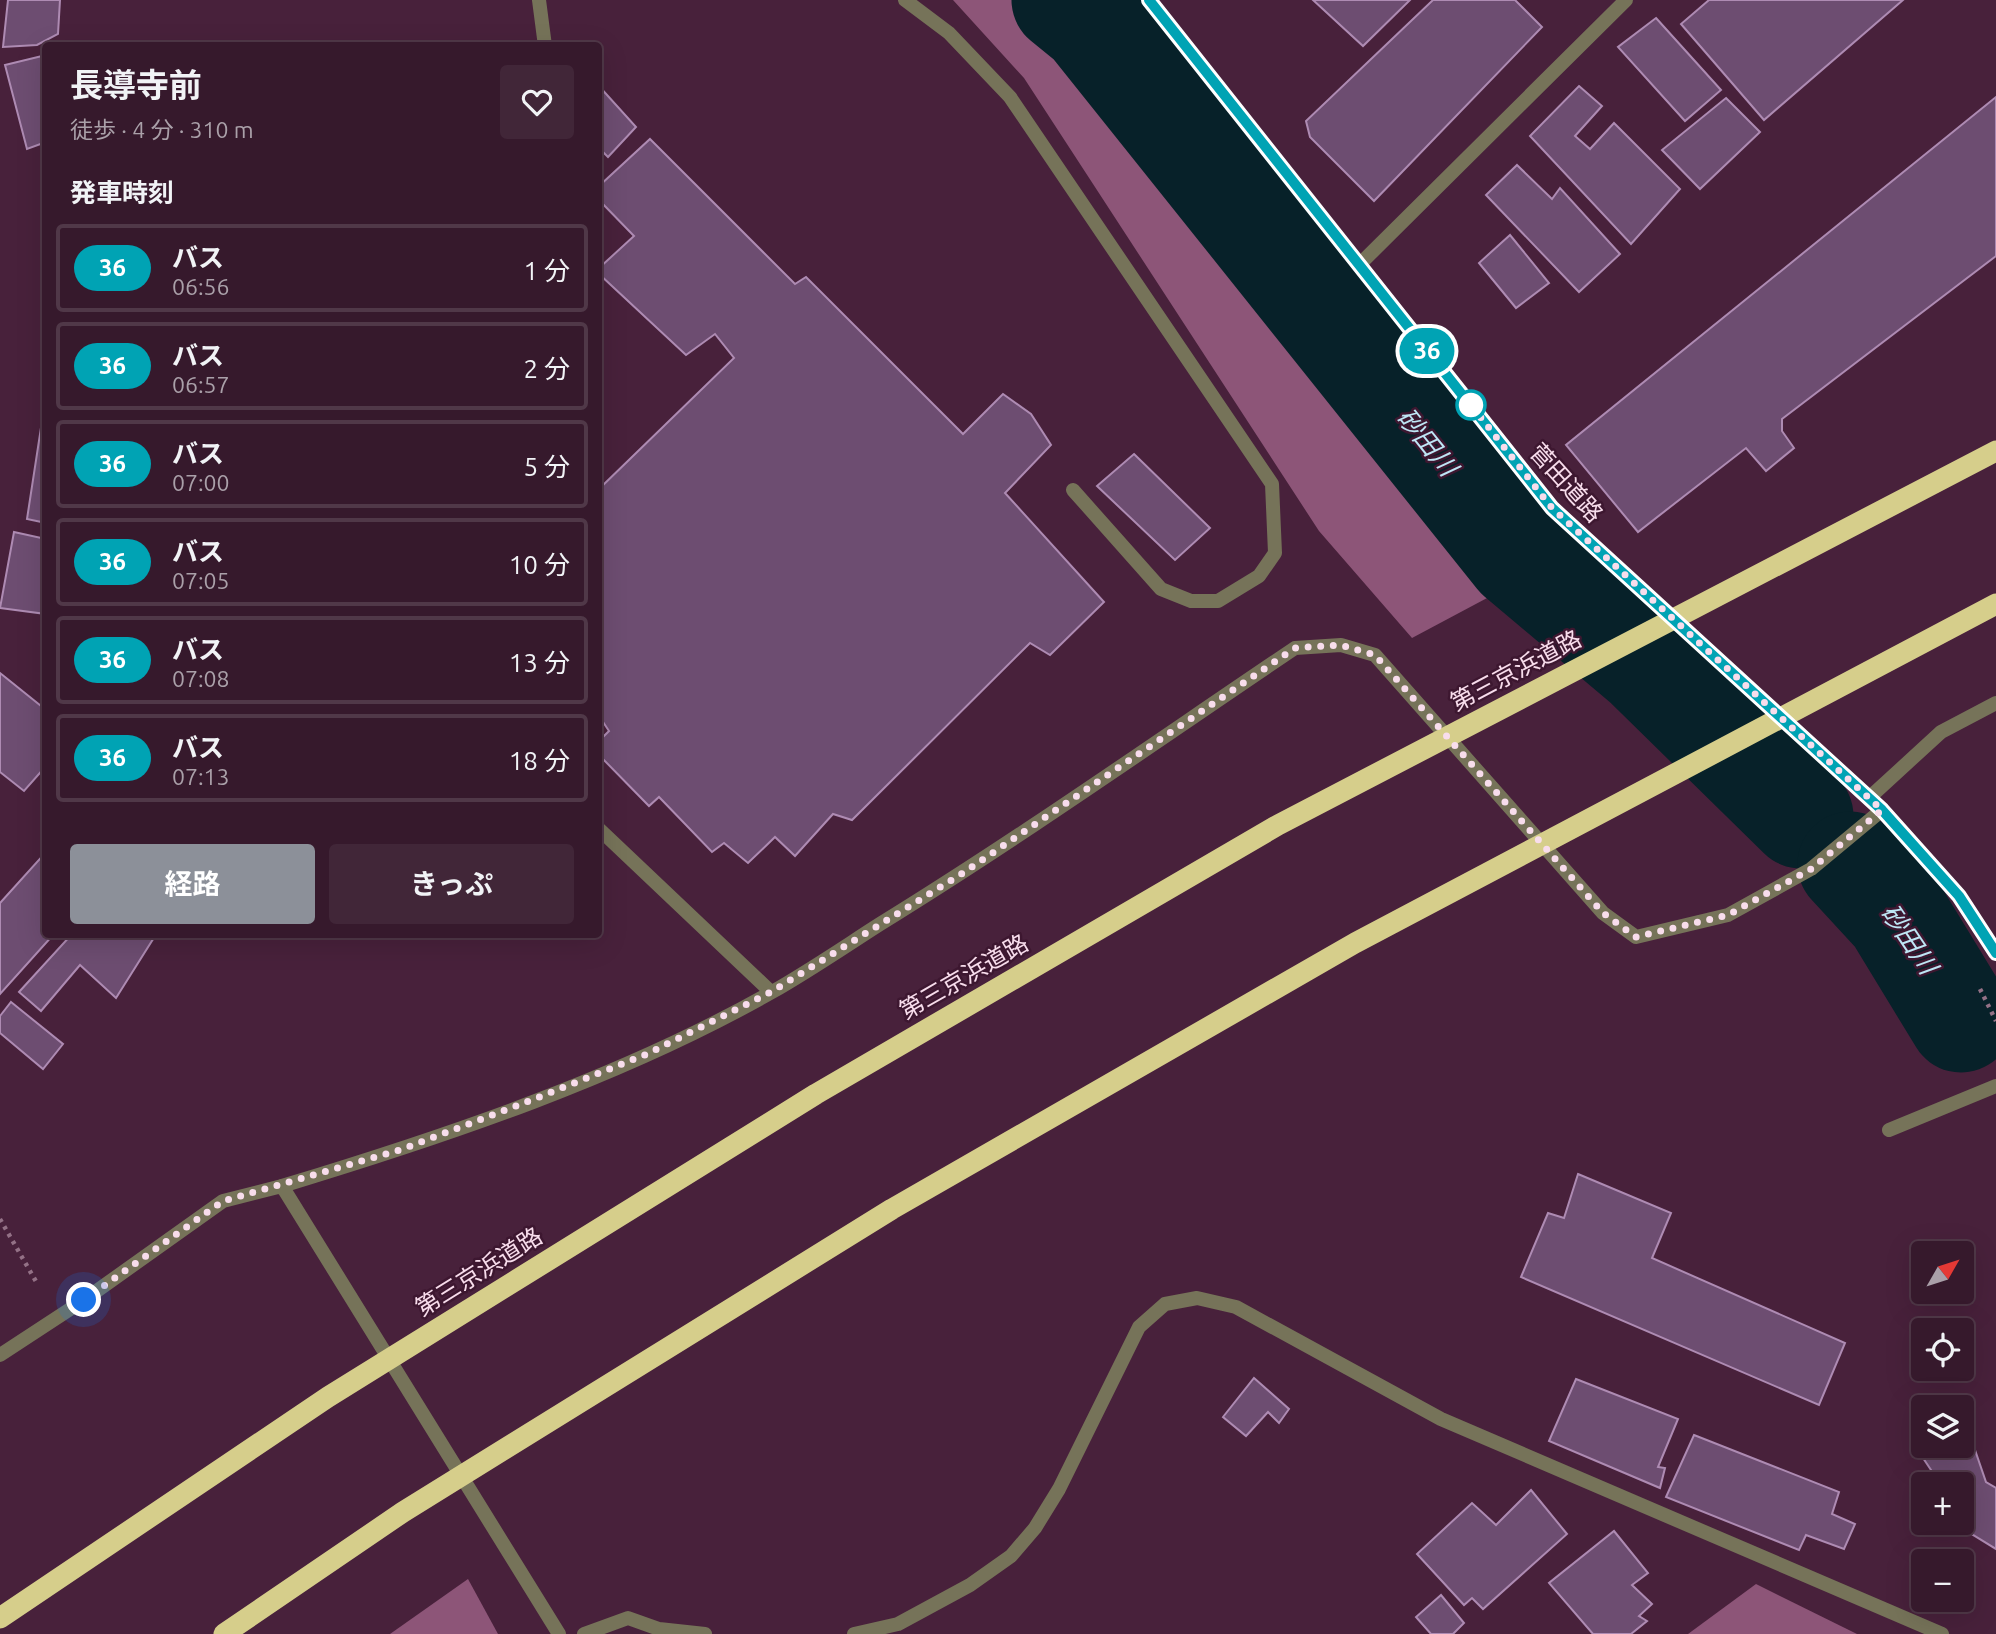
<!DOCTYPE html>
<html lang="ja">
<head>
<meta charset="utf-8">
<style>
  :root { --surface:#36192c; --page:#412638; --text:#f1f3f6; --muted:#aaa0a9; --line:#503848; --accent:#8c9099 }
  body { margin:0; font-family:Ubuntu,"Noto Sans JP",sans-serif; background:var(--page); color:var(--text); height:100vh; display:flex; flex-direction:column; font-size:26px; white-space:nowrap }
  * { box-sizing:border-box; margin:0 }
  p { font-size:23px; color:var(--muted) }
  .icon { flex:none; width:38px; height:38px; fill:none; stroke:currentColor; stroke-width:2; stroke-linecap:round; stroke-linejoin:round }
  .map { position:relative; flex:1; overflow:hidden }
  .sheet { position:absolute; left:42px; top:42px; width:560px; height:896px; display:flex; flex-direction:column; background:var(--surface); border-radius:7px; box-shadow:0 7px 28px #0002,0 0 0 2px var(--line) }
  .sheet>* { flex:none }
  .badge { padding:0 14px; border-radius:23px; font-size:24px; line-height:46px }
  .needle { width:46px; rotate:51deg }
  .tools { position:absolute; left:1911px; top:1241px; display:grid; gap:14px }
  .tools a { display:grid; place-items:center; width:63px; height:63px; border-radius:7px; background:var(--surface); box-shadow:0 7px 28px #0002,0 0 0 2px var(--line); font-size:35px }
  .you { position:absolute; width:35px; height:35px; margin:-18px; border:5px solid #fff; border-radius:50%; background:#1a73e8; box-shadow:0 0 0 10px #1a73e833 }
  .map>.badge { position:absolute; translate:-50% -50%; box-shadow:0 0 0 4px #fff }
  h2 { padding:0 28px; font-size:26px; line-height:63px }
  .round { display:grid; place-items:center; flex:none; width:74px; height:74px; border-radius:7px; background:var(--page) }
  .summary { display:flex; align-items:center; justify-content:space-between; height:119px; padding:0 28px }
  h1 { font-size:33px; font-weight:700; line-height:52px }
  .primary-button { display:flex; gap:14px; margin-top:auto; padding:14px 28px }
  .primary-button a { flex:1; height:80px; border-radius:7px; background:var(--accent); color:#fff; font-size:28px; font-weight:700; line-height:80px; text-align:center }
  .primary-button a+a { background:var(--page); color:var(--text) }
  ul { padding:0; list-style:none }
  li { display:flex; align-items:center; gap:21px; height:88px; margin:0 14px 10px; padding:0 14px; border:4px solid var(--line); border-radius:7px }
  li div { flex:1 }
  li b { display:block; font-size:26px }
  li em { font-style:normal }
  li .badge { min-width:77px; font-weight:700; text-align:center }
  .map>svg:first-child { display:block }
  .forest { fill:#8d5578 }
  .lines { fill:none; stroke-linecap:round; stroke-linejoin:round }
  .river { stroke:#072129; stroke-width:105 }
  .building { fill:#6d4d71; stroke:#ae8bb3; stroke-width:2 }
  .path { stroke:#937186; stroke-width:4.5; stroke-dasharray:3.5 5; stroke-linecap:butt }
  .service { stroke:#767359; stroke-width:14 }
  .minor { stroke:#767359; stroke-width:14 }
  .tertiary { stroke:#767359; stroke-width:14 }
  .motorway { stroke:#d6ce8b; stroke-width:21 }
  .line-casing { stroke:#fff; stroke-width:16 }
  .line { stroke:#00a3b4; stroke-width:10 }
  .walk { stroke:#f8ddec; stroke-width:7; stroke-dasharray:0 12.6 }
  .stop-dot { fill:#fff; stroke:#00a3b4; stroke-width:3.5 }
  .labels { text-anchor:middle; stroke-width:5; stroke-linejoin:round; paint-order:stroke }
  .street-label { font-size:24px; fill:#f8ddec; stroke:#3d1730 }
  .water-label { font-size:26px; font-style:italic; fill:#bee6f5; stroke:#3d1730 }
</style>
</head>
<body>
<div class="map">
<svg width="1996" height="1634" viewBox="0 0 1996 1634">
  <rect width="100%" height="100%" fill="#48213b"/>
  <g class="forest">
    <polygon points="953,0 1049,0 1079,23 1313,324 1519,581 1412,638 1319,531 1024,78"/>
    <polygon points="468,1579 498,1634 390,1634"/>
    <polygon points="1756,1584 1857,1634 1688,1634"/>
  </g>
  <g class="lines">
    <g class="river">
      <polyline points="1064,0 1091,22 1518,556 1645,663 1801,816"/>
      <polyline points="1850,864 1897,915 1961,1020"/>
    </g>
  </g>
  <g class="building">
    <polygon points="8,0 60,0 58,34 37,45 3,47"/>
    <polygon points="1313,0 1410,0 1363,46"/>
    <polygon points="1433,0 1515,0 1542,27 1374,201 1310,137 1306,121"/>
    <polygon points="1709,0 1903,0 1764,120 1681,24"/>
    <polygon points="1656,18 1721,90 1685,121 1618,47"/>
    <polygon points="46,55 46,142 27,149 5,65"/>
    <polygon points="598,85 636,127 608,157 598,147"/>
    <polygon points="1579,86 1602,106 1575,136 1590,149 1614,123 1680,189 1631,244 1530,136"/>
    <polygon points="1996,97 1996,256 1782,419 1782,431 1794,448 1766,471 1746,448 1638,532 1566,445"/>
    <polygon points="1726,98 1760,132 1700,189 1662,150"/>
    <polygon points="650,139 795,284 806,277 963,434 1003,394 1031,414 1051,445 1005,493 1104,602 1050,655 1030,643 852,820 833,814 795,856 775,837 748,863 724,843 712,852 659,797 649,806 598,754 598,742 609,731 601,719 598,721 598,490 734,358 715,334 686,355 598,273 598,269 634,236 598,199 598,187"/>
    <polygon points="1517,165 1552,199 1560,188 1620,254 1579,292 1486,195"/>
    <polygon points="1510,235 1549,283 1516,308 1479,263"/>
    <polygon points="44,408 46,409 46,523 27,519"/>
    <polygon points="1134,454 1210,528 1175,560 1097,486"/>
    <polygon points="14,532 46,539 46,614 0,608"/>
    <polygon points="0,673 46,710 46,766 24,791 0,772"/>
    <polygon points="46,852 46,934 54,934 0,994 0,903"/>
    <polygon points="72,934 152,934 155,936 116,998 80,965 41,1011 19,992"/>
    <polygon points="11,1002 63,1044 43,1069 0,1033 0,1016"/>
    <polygon points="1578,1174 1671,1213 1652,1258 1845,1343 1819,1405 1521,1277 1548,1213 1564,1218"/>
    <polygon points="1254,1378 1289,1409 1279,1423 1268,1412 1246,1436 1223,1417"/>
    <polygon points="1576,1379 1678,1419 1658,1467 1665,1468 1660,1488 1549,1441"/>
    <polygon points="1962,1412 1986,1482 1996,1488 1996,1549 1952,1522 1962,1522 1962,1484 1936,1484 1933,1473 1913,1443 1923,1435 1923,1446 1962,1446"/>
    <polygon points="1694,1435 1839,1492 1832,1514 1855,1524 1844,1549 1806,1535 1799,1550 1666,1497"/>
    <polygon points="1531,1490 1567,1534 1483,1609 1472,1598 1464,1605 1417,1554 1472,1503 1496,1525"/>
    <polygon points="1614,1531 1648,1573 1632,1585 1652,1604 1639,1616 1647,1621 1631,1634 1593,1634 1549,1583"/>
    <polygon points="1441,1595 1464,1623 1453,1634 1431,1634 1416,1617"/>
  </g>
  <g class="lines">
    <g class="path">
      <polyline points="1980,989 1996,1021"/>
      <polyline points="0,1219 38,1285"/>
    </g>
    <g class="service">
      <polyline points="905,0 949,33 1010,97 1272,484 1275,553 1259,576 1218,601 1191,601 1161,589 1073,490"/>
      <polyline points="1889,1130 1996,1086"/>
    </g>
    <g class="minor">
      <polyline points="539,0 545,46"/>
      <polyline points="1359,265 1626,0"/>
      <polyline points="1869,798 1941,732 1996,703"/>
      <polyline points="598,828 771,992"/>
      <path d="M282 1186C447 1136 622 1077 772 992 809 971 844 947 880 924 1021 837 1157 741 1295 648L1341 645 1375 655 1603 913 1636 937 1728 915 1811 869 1882 810"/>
      <polyline points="0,1355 84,1300 223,1201 282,1186 559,1634"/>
      <polyline points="584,1634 628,1618 659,1629 705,1634"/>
      <polyline points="854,1634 898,1624 970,1585 1011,1556 1035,1528 1059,1489 1139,1327 1165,1304 1197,1298 1236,1307 1441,1419 1942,1634"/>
    </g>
    <polyline class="tertiary" points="1149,0 1552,508 1882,810 1959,896 1996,953"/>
    <g class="motorway">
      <polyline points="0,1618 328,1397 816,1094 1278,825 1996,451"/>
      <polyline points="224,1634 403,1512 892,1209 1355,943 1996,604"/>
    </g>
  </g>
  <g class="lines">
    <defs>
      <polyline id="line" points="1149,0 1552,508 1882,810 1959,896 1996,953"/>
    </defs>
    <use href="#line" class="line-casing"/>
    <use href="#line" class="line"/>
    <polyline class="walk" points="84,1300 223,1201 400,1150 524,1103 647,1054 771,992 963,873 1295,648 1340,645 1375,655 1603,913 1636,937 1728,915 1811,869 1882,810 1552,508 1471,405"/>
  </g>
  <circle class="stop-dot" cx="1471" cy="405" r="14"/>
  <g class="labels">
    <g class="street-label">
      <text transform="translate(1566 483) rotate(48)" y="8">菅田道路</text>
      <text transform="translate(1516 671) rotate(-28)" y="8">第三京浜道路</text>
      <text transform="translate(964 977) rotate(-30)" y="8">第三京浜道路</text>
      <text transform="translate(479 1272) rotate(-32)" y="8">第三京浜道路</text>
    </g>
    <g class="water-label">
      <text transform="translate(1427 442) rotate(51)" y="9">砂田川</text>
      <text transform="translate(1909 939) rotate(56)" y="9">砂田川</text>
    </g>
  </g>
</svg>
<div class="tools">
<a><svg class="needle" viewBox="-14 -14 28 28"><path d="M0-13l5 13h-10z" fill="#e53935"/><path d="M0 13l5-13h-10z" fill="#aaa0a9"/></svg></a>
<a><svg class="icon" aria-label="locate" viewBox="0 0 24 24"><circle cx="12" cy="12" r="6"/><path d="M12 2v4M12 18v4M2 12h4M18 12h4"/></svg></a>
<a><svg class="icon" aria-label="layers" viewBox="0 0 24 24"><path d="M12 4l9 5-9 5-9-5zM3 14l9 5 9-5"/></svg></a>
<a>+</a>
<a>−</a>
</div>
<div class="you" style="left:84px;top:1300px"></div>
<b class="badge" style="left:1427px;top:351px;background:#00a3b4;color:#fff">36</b>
<section class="sheet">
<div class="summary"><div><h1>長導寺前</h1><p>徒歩 · 4 分 · 310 m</p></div><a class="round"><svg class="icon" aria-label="heart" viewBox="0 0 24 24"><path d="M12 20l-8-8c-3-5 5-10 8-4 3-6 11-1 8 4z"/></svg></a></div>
<h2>発車時刻</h2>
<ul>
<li><span class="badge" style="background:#00a3b4;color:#fff">36</span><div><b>バス</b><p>06:56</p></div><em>1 分</em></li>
<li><span class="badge" style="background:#00a3b4;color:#fff">36</span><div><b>バス</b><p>06:57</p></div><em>2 分</em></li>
<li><span class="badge" style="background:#00a3b4;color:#fff">36</span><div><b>バス</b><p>07:00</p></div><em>5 分</em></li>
<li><span class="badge" style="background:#00a3b4;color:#fff">36</span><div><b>バス</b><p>07:05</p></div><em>10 分</em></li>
<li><span class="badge" style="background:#00a3b4;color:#fff">36</span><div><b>バス</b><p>07:08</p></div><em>13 分</em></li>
<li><span class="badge" style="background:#00a3b4;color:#fff">36</span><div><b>バス</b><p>07:13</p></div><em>18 分</em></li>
</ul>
<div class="primary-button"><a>経路</a><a>きっぷ</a></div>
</section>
</div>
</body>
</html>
